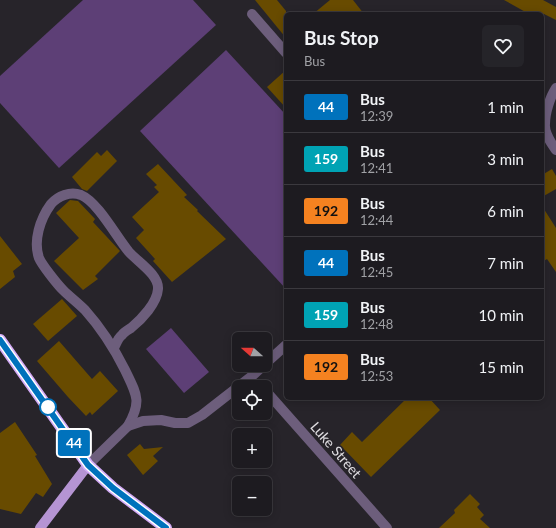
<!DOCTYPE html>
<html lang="en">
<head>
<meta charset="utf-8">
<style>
  :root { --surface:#1d1b20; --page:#252429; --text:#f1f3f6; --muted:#a0a1a5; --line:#3b393e }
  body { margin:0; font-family:Lato,sans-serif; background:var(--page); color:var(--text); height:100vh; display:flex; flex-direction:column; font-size:15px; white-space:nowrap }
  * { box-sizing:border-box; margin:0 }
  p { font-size:13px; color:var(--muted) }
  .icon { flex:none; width:22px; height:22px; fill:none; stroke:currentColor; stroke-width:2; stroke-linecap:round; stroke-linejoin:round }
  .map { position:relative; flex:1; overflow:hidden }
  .panel { position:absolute; left:284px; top:12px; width:260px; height:388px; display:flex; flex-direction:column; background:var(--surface); border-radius:6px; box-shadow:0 2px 10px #0003,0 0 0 1px var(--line) }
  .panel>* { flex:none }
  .badge { padding:0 8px; border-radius:3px; font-size:14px; line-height:26px }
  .needle { width:26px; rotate:291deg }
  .controls { position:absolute; left:232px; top:332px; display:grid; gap:8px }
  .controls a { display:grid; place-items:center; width:40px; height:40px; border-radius:6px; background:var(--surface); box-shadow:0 2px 10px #0003,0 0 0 1px var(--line); font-size:20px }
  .map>.badge { position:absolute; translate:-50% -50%; box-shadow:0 0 0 2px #fff }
  .round { display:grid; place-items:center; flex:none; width:42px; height:42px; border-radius:6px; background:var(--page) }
  .overview { display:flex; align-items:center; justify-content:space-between; height:68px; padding:0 20px }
  h1 { font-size:19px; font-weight:700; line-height:30px }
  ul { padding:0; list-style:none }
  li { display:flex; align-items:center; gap:12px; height:52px; padding:0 20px; border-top:1px solid var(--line) }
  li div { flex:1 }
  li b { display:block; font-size:15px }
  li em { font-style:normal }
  li .badge { min-width:44px; font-weight:700; text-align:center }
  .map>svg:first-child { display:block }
  .green { fill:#5d3f76 }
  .building { fill:#684b00 }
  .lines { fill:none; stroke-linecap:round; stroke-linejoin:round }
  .minor { stroke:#6d5e7c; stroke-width:10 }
  .major { stroke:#b594d3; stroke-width:10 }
  .highway { stroke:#d2aaf6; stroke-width:12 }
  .line-casing { stroke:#fff; stroke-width:9 }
  .line { stroke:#0072bc; stroke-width:6 }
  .stop-dot { fill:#fff; stroke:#0072bc; stroke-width:2 }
  .labels { text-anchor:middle; stroke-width:3.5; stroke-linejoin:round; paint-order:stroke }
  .street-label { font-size:14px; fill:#e0dee2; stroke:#27242a }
</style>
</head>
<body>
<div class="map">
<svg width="556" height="528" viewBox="0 0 556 528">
  <rect width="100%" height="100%" fill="#27242a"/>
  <g class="green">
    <polygon points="83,0 193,0 216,25 59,168 0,103 0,76"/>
    <polygon points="226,50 286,115 286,289 140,131"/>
    <polygon points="171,328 209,372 184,393 146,349"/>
  </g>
  <g class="building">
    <polygon points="255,0 277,0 286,11 286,38"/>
    <polygon points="330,0 353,0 364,14 313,14"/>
    <polygon points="504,0 543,0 556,7 556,20 544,14 529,14"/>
    <polygon points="286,70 286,108 267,87"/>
    <polygon points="107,150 117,161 87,191 82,189 72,177 97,152 101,156"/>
    <polygon points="158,164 187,195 184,197 198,210 197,211 226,239 172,282 153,261 155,259 136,238 144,230 132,217 159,192 154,187 157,185 146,174"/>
    <polygon points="552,169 556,176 556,189 542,197 542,175"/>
    <polygon points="70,200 78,201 95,219 93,222 120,251 95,276 98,279 83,290 54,261 79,238 56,213"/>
    <polygon points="542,206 556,228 556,272 547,259 542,262"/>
    <polygon points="0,236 22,264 13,271 15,277 0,289"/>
    <polygon points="62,299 77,316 48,341 33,324"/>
    <polygon points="59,341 92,379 100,371 118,391 92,415 90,412 86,416 68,397 37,361"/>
    <polygon points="407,398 429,398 440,410 371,477 340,445 352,432 362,442"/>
    <polygon points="15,422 37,455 35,456 52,484 43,497 36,493 21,514 0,509 0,433"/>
    <polygon points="140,444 144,449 163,447 153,456 158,461 143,475 127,455"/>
    <polygon points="470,494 480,504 477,507 484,515 480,519 490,528 439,528 455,513 454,510"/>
  </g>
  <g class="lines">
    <g class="minor">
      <polyline points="252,14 286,53"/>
      <path d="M556 88C550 97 545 113 545 124 544 133 551 143 556 150"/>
      <path d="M114 348C116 344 118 338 122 335 124 332 128 330 131 328 142 319 157 303 158 289 159 275 138 262 129 252 117 238 98 202 81 195 70 191 58 196 51 204 40 219 33 241 39 258 42 265 57 284 63 290 70 297 78 303 85 310 102 329 114 348 125 370 137 395 142 401 128 426"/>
      <polyline points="265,364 286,345"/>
      <polyline points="265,390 387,528"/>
      <polyline points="88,465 128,426 143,421 161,420 175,423 188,423 202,415 252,376 264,365"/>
    </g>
    <polyline class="major" points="40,528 88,465"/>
    <polyline class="highway" points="0,340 88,465 113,488 166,528"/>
  </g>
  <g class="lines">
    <defs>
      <polyline id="line" points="0,340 88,465 113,488 166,528"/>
    </defs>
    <use href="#line" class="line-casing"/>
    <use href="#line" class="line"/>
  </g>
  <circle class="stop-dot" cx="48" cy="407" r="8"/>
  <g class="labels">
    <g class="street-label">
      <text transform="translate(336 450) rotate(49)" y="5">Luke Street</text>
    </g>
  </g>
</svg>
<div class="controls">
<a><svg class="needle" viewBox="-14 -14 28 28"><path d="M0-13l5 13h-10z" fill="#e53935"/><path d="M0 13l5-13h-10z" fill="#a0a1a5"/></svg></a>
<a><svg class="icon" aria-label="locate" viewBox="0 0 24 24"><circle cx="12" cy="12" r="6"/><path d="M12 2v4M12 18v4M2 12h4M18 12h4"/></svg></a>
<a>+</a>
<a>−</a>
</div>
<b class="badge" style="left:74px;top:443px;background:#0072bc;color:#fff">44</b>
<section class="panel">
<div class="overview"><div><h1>Bus Stop</h1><p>Bus</p></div><a class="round"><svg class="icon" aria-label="heart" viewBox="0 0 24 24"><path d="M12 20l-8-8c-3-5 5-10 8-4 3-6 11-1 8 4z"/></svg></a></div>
<ul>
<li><span class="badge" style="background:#0072bc;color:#fff">44</span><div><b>Bus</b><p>12:39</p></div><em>1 min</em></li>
<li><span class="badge" style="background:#00a3b4;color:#fff">159</span><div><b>Bus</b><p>12:41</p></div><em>3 min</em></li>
<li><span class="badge" style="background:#f58220;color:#111">192</span><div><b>Bus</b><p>12:44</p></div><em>6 min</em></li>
<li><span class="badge" style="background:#0072bc;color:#fff">44</span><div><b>Bus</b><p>12:45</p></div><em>7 min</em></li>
<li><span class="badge" style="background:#00a3b4;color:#fff">159</span><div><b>Bus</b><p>12:48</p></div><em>10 min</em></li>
<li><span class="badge" style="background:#f58220;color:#111">192</span><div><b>Bus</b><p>12:53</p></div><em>15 min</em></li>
</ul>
</section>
</div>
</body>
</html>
